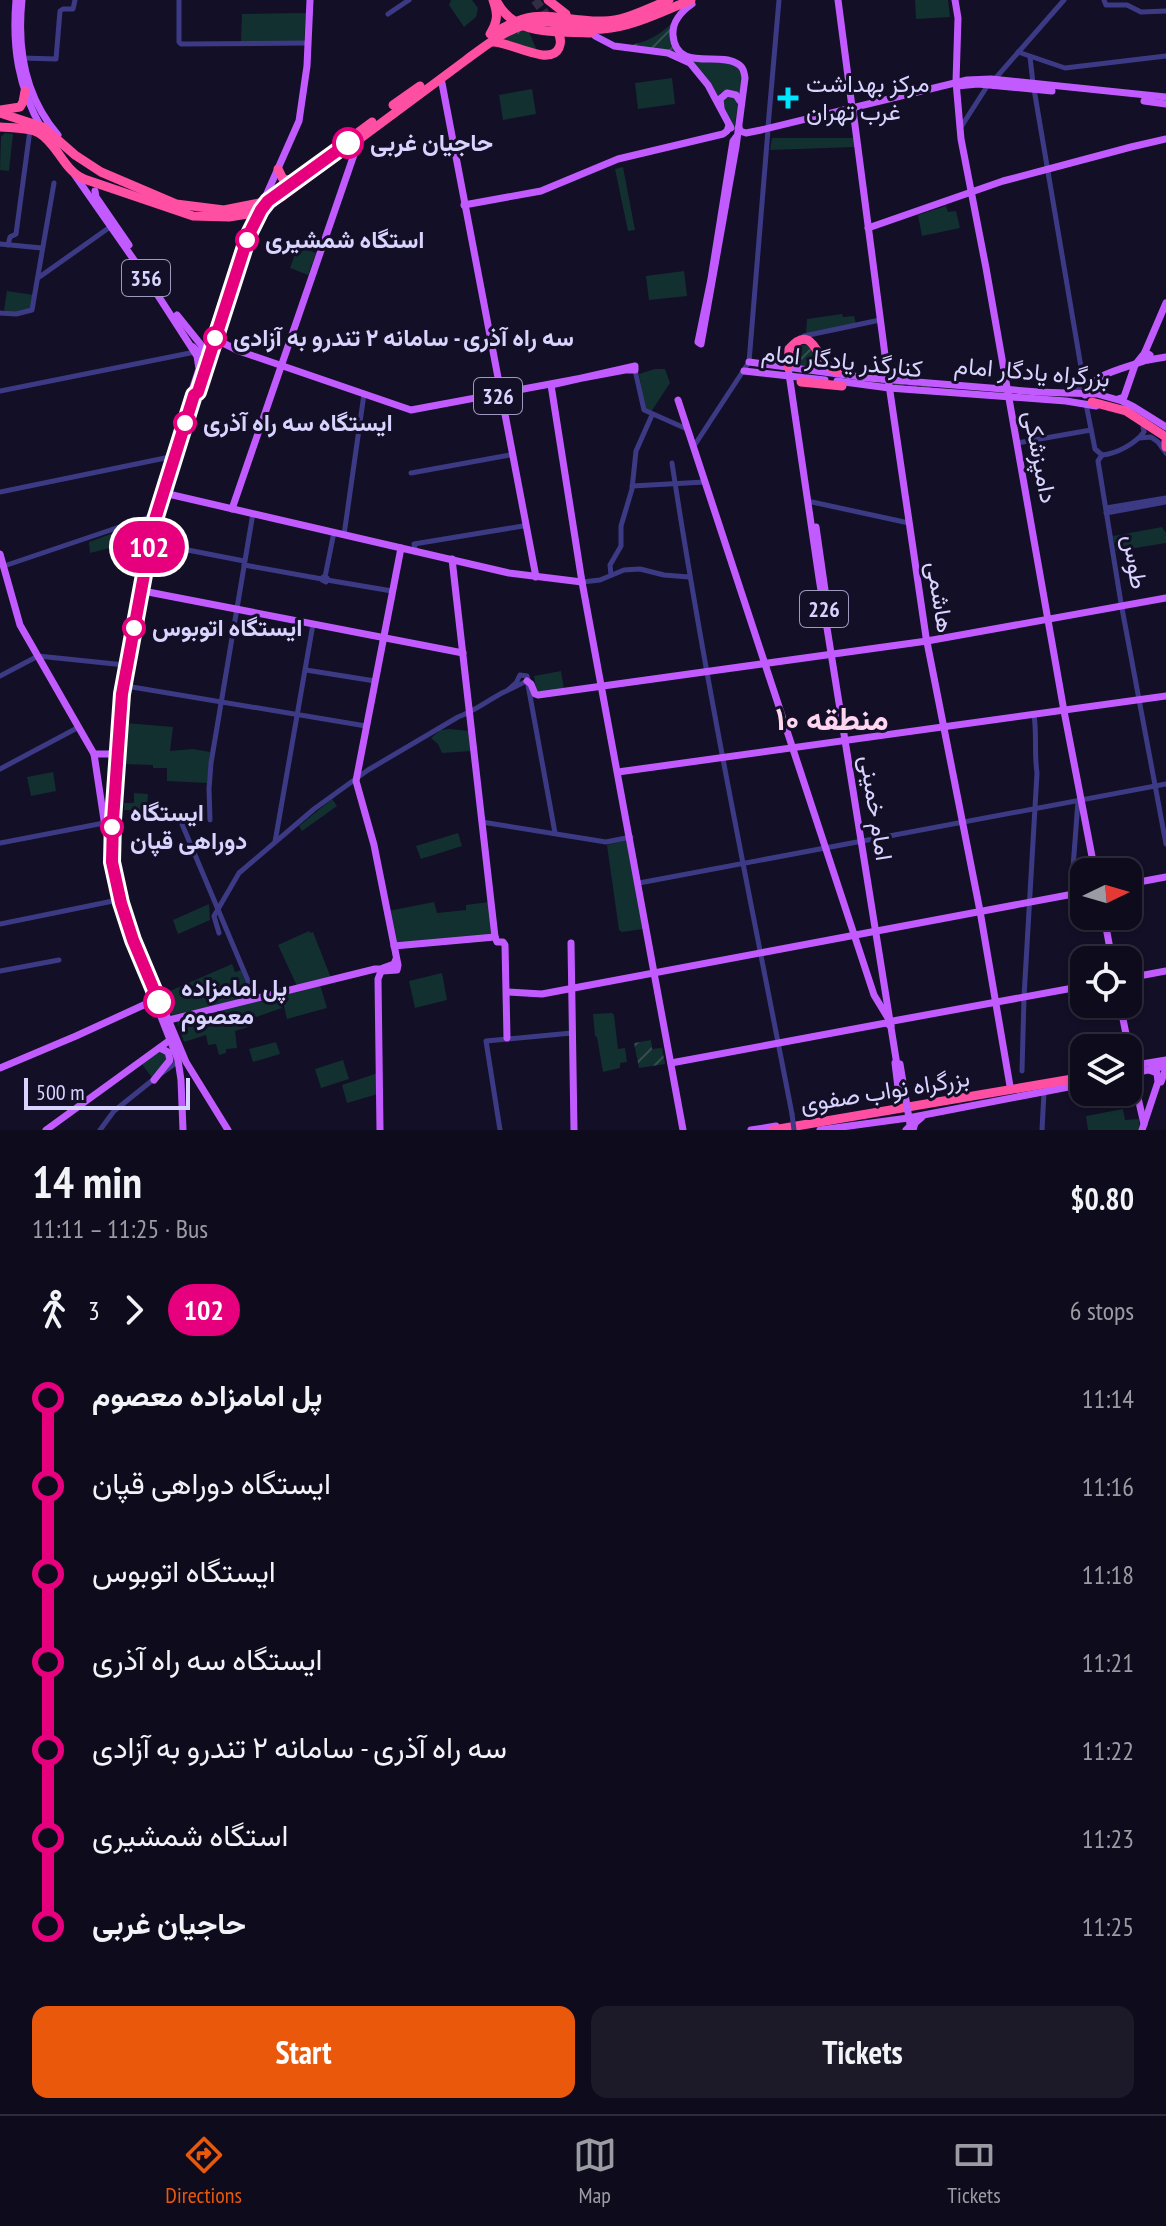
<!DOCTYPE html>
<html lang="en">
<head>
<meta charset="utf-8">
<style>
  :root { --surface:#0e0b1c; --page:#1c1929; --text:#f1f3f6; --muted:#9b9ba3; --line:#2e2b3b; --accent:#ea580c }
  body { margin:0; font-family:"PT Sans Narrow",Vazirmatn,sans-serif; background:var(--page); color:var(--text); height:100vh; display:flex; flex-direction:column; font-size:30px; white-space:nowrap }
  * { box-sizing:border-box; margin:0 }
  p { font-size:26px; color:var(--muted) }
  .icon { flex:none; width:44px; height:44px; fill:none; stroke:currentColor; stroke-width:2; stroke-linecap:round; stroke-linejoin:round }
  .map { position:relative; height:1130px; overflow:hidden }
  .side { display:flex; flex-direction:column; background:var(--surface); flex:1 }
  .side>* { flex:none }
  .badge { padding:0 16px; border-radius:26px; font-size:28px; line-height:52px }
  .needle { width:52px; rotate:85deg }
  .buttons { position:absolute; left:1070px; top:858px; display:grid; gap:16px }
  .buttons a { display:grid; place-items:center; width:72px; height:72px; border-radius:16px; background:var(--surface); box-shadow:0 2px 6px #0004,0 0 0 2px var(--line); font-size:40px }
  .scale { position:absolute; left:24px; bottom:20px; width:166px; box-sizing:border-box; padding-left:8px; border:4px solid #d9d4ff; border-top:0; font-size:22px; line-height:28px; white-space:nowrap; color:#d9d4ff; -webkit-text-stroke:6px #130f26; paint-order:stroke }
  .map>.badge { position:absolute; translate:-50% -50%; box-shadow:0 0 0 4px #fff }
  .legs { display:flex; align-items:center; gap:12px; height:88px; padding:0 32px; font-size:26px }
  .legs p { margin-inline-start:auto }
  .headline { display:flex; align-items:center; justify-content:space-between; height:136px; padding:0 32px }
  h1 { font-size:44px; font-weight:700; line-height:60px }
  .button { display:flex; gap:16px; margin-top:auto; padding:16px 32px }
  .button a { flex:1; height:92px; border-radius:16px; background:var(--accent); color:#fff; font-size:32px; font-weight:700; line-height:92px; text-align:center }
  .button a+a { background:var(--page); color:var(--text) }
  ul { padding:0 32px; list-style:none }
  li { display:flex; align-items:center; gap:28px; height:88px; font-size:30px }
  li i { display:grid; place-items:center; width:12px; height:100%; margin:0 10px; background:currentColor }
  li i::after { content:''; width:20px; height:20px; margin:-10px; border:6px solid; border-radius:50%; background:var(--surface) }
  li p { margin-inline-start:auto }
  li:first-child i { background:linear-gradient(#0000 50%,currentColor 0) }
  li:last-child i { background:linear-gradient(currentColor 50%,#0000 0) }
  .dock { display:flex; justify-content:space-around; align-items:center; height:112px; border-top:2px solid var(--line); background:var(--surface); font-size:22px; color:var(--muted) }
  .dock a { display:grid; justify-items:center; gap:4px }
  .dock .active { color:var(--accent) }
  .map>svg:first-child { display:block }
  .grass { fill:url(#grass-tufts) }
  .park { fill:#12302f }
  .garden { fill:url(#garden-furrows) }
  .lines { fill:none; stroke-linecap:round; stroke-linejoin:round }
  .highway-tunnel { stroke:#312d47; stroke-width:9; stroke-dasharray:9 4.5; stroke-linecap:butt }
  .minor { stroke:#3d3a85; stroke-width:5 }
  .major { stroke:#c25bff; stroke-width:7 }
  .highway { stroke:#ff4fa3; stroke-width:9 }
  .minor-bridge { stroke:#3d3a85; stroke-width:5 }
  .major-bridge { stroke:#c25bff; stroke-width:7 }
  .highway-bridge { stroke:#ff4fa3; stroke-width:9 }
  .line-1-casing { stroke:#fff; stroke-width:18 }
  .line-1 { stroke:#e6007e; stroke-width:12 }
  .poi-dot { fill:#00e5ff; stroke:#130f26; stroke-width:3 }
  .stop-1-dot { fill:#fff; stroke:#e6007e; stroke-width:4 }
  .labels { text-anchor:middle; stroke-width:6; stroke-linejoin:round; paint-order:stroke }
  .shield { fill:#130f26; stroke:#9e99be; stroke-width:2 }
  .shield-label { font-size:22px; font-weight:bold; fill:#d9d4ff }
  .poi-label { font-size:24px; fill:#d9d4ff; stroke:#130f26; text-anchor:start }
  .stop-label { font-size:24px; font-weight:bold; fill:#d9d4ff; stroke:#130f26; text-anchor:start }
  .street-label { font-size:24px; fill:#d9d4ff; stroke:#130f26 }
  .district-label { font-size:32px; font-weight:bold; fill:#ffd6f0; stroke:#130f26 }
</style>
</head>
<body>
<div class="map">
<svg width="1166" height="1130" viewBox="0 0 1166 1130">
  <defs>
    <pattern id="grass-tufts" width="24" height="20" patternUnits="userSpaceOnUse" patternTransform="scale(2)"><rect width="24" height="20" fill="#12302f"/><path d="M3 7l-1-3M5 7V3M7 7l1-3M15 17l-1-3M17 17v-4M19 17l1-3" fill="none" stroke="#344d4e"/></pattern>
    <pattern id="garden-furrows" width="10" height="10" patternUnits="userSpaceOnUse" patternTransform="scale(2)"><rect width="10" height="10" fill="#12302f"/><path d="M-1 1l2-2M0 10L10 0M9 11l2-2" fill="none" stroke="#344d4e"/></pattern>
  </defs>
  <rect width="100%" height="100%" fill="#130f26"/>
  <polygon class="grass" points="524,28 528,30 538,53 499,41"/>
  <g class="park">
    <polygon points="451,0 472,0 478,8 476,17 464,27 449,5"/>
    <polygon points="915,0 948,0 950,17 916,19"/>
    <polygon points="306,13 304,41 241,41 242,14"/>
    <path d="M690 59 734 63 743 72 740 94C733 90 728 89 720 93L717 101Z"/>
    <polygon points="672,78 675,104 638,109 635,83"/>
    <polygon points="532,89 536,114 503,120 499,95"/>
    <polygon points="733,95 738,103 734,130 725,113 722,98"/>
    <polygon points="5,133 13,134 9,171 0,170 1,137"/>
    <polygon points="772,138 854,138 855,147 770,150"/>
    <polygon points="623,167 635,230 628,231 615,169"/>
    <polygon points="946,206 948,212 956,211 960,228 922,236 918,215"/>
    <polygon points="298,246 316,253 308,275 290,268"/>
    <polygon points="684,271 687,296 649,300 646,276"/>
    <polygon points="7,291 34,295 32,308 11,313 4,310"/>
    <polygon points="842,314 843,317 854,316 856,324 806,334 807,319"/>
    <polygon points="655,369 665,369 670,383 651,412 645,408 639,374"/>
    <polygon points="138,524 144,529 142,540 90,553 89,542"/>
    <polygon points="1162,527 1166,533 1166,543 1116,551 1113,536"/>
    <polygon points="561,671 564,689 537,694 534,676"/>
    <polygon points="126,723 173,727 170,751 193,749 210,752 207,783 167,781 167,768 153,768 153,765 123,764"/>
    <polygon points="449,729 470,731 472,751 442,753 438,744 431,738 441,730"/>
    <polygon points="53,772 56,791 31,796 27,777"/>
    <polygon points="134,793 148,794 147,811 124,810 124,803 134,803"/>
    <polygon points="332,799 337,806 302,831 299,826"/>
    <polygon points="458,833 462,846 421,859 416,846"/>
    <polygon points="627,840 643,929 622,932 619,930 607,845"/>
    <polygon points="434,902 437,913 466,910 466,905 489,902 493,935 396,945 388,911"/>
    <polygon points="209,904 210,920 178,934 173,920"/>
    <polygon points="309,931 310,933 313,932 331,978 297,986 278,945"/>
    <polygon points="232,964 235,972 241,970 251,997 172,1015 163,994"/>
    <polygon points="442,973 447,1000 415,1008 409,981"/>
    <polygon points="320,985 327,1008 287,1019 281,994"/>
    <polygon points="279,995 282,1008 250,1019 252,1026 235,1031 237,1048 226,1049 226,1053 219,1055 216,1044 208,1045 206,1035 184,1042 177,1021"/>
    <polygon points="612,1013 614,1015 618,1049 625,1048 627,1062 620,1063 620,1068 603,1072 597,1037 595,1036 593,1014"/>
    <polygon points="276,1042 280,1054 253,1062 249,1049"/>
    <polygon points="161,1050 169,1058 153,1079 142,1064"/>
    <polygon points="343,1060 349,1079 321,1088 315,1069"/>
    <polygon points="378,1073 378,1094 347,1103 342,1085"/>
    <polygon points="1123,1109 1125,1120 1139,1119 1140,1130 1088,1130 1086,1116"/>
  </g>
  <g class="garden">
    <path d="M679 16 672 32 685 57 622 46C647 44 662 34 679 16Z"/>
    <circle cx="804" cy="356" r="11"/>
    <polygon points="651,1040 652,1049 662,1048 665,1064 639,1068 634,1043"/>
  </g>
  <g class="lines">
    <g class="highway-tunnel">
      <polyline points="535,0 550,20"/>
      <polyline points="881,384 934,388"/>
    </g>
    <g class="minor">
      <polyline points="179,0 179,42 181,44 307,43"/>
      <polyline points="1104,0 1106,5 1127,5 1141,12 1166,11"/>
      <polyline points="388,14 409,0"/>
      <polyline points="1018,52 1065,68 1166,56"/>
      <polyline points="1030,57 1033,83"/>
      <polyline points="22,58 56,59 60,11 63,9 73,9 75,0"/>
      <polyline points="994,80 1064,0"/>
      <polyline points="1034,89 1083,379 1082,386 1075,393"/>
      <polyline points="768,127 779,0"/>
      <polyline points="961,127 986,88 984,85"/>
      <polyline points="0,244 42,248"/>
      <polyline points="8,245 10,237 16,234 30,130"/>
      <polyline points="38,278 110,227"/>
      <polyline points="0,313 16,314 32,310 54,183"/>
      <polyline points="804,336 880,320"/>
      <polyline points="635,370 644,410 687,429"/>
      <polyline points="0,391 195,352"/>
      <polyline points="1086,404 1095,449 1102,455"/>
      <polyline points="1139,438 1151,437 1158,442 1166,453"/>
      <polyline points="1017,443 1091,430"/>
      <polyline points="694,446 749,362 768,130"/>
      <polyline points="1102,455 1098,461 1121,603 1166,844"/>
      <path d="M1102 455C1116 454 1135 444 1144 432L1143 426"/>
      <path d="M672 463C705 681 750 897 792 1114"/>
      <polyline points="411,473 510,455"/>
      <polyline points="632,486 705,482"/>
      <polyline points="0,492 170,457"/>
      <polyline points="812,502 909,523"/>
      <polyline points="1106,508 1166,498"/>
      <polyline points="1106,513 1166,502"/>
      <polyline points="137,521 149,531"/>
      <polyline points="344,535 364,394"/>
      <polyline points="152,543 244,561"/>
      <polyline points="416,552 414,544 523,526"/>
      <polyline points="244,565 322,579"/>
      <polyline points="4,566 152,516"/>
      <polyline points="611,575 610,565 621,546 621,526 632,489 636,451 652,415"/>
      <polygon points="323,577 327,578 326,582 322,580"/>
      <polyline points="325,577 334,532"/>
      <polyline points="327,580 392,591"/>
      <polyline points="582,582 600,580 624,570 640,569 664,575 689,577"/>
      <polyline points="306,670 375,681"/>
      <polyline points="0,676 38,656 125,665"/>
      <polyline points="528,685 555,833"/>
      <polyline points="126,686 366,726"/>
      <polyline points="0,769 79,727"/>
      <polyline points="210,820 209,789 211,763 253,513"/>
      <polyline points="482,822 606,842 631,837"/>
      <polyline points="182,824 254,995"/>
      <polyline points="275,842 313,624"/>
      <polyline points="0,843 104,823"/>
      <polyline points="639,883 1166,784"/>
      <polyline points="1071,894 1078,801"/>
      <polyline points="0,924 113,901 117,897"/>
      <path d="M219 933 214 916 239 873 314 809 368 770 458 717C475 711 488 700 504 692 512 688 520 685 528 680L527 676 520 675 516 683 508 690"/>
      <polyline points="0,971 59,960"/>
      <path d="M1022 1071 1024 997 1037 773C1034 753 1037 734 1034 715"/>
      <polyline points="162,1073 180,1060"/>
      <polyline points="100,1130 114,1111 154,1079"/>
      <polyline points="500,1130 486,1041 572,1033"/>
      <polyline points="1042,1130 1044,1092"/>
    </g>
    <g class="major">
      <path d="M16 0C12 47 18 87 42 129"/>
      <path d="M22 0C17 48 25 97 58 135"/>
      <polyline points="838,0 852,107"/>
      <polyline points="955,0 958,18 956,82 961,139 986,268 1064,711 1095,872"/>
      <path d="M692 4C682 11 672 22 673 35 676 72 717 52 736 63 743 66 744 71 745 78L736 147 701 344 698 342 711 279 733 141 736 137"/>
      <polyline points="595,36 614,46 668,53 690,63 708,85 731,128"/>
      <polyline points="441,78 536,577"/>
      <polyline points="957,86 978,84 1052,91"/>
      <polyline points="1144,101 1166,104"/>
      <polyline points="721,108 720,99 727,93 736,95 740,101"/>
      <polyline points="853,110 888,378 926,637 980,911 1010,1086"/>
      <polyline points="739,127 740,131 746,133 761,130 967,80 991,79 1166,97"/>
      <polyline points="74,174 148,280 197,356 199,369 159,490 150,527"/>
      <polyline points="95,191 96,197 129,245"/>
      <polyline points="464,205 541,191 618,159 723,134 727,131 729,125"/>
      <polyline points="868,228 1003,181 1131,147 1166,139"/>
      <polyline points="177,315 202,346 202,349 198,352 193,347"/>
      <polyline points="215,339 239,351 411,410 625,370 635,370 635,366 551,385"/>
      <polyline points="1145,352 1166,303"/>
      <polygon points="1145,352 1150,355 1147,360 1143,357"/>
      <polyline points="1148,360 1166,357"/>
      <polyline points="749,362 868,378 1038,392 1097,394 1122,401 1134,407 1166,427"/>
      <polyline points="788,367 819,578 897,1065"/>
      <polyline points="744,371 825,380"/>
      <polyline points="837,381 889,388 1066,401 1096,406"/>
      <polyline points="551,385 582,582 683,1130"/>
      <path d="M1085 395C1090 373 1128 368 1146 360"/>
      <polyline points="1118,399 1124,397 1135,365 1143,355"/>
      <polyline points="678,400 874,995 888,1018"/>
      <polyline points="164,493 509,573 582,582"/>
      <polyline points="232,509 359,140"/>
      <polyline points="816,527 825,590"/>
      <polyline points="0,554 20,625 94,754 106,833"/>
      <polyline points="452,559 495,937"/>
      <polyline points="143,591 463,653"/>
      <polyline points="527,681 531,684 535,694 538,695 927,641 1166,598"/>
      <polyline points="94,754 109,754 115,751"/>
      <polyline points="618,772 1166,696"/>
      <polyline points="110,821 108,856 111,872"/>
      <polyline points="1128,884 1166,877"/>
      <polyline points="1104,916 1112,960"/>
      <polyline points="124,923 178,1060 181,1080 183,1130"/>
      <polyline points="495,937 497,942 503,942 505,945 507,1038"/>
      <polyline points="571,943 574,1130"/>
      <polyline points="394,946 495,937"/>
      <polyline points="396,959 394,964 383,968 382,971 397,970 398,965 374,845 356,781 401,548"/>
      <polyline points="1128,978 1166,971"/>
      <polyline points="507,992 542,994 1084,892"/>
      <polyline points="1120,1004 1132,1064"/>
      <polyline points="169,1020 375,969 382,969 378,979 380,1130"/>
      <polyline points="893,1021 1084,986"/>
      <polyline points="671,1063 886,1023 891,1026"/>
      <polyline points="895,1063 899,1096 895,1107"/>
      <polyline points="1130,1066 1166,1060"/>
      <polyline points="0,1068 76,1036 159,998"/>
      <polyline points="1130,1074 1166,1066"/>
      <polyline points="1128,1076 1133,1076 1144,1124"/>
      <polyline points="154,1080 170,1060 168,1052 160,1048"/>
      <polyline points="1161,1082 1166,1068"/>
      <polyline points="46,1130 170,1040"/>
      <polyline points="228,1130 186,1062 140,952 126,913 113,852 118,771 126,686 157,515 249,234 299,121 307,66 310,0"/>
      <polyline points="751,1130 776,1126"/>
      <polyline points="820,1130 908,1118 1084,1084"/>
      <polyline points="906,1130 909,1127 913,1130 915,1123 922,1117"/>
      <polyline points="1142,1130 1158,1082 1157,1073 1149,1070"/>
    </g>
    <g class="highway">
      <polyline points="548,0 566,14"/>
      <path d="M494 33C541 3 556 22 603 21 625 21 648 8 669 0"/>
      <path d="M490 34C498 21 498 14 493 0"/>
      <path d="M493 42C511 42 550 67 559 48 562 41 560 35 556 30"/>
      <polyline points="393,105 420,86"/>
      <polyline points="0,110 20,107 23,102 25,91"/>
      <polyline points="0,113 43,127 75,155 101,172 176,204 224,210 264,202 311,167"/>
      <path d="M0 127C12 128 28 127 39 133 58 144 63 170 84 179L193 216 229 217 254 213 283 196 466 60C490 42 517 20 548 22 567 23 585 31 603 29 633 27 663 11 691 0"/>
      <polyline points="329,154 372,122"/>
      <polyline points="278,169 283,179 292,181"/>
      <path d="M788 367 789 349C807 328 814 345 822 359 826 365 831 368 837 372"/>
      <polyline points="801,382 842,386"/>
      <polyline points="1092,402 1126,411 1166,437"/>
      <polyline points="773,1130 1084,1077"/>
    </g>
    <polyline class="minor-bridge" points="792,1114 794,1130"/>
    <polyline class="major-bridge" points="900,1064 911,1130"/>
    <g class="highway-bridge">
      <path d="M496 0C514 37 555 31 591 33"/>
      <polyline points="1166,441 1166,447"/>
    </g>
  </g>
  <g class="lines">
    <defs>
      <polyline id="line-1" points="159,1002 133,940 121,903 112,862 113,820 122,694 153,526 194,395 198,392 249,234 261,210 268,201 348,143"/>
    </defs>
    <use href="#line-1" class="line-1-casing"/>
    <use href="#line-1" class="line-1"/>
  </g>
  <path class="poi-dot" d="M784 86h8v8h8v8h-8v8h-8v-8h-8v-8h8z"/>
  <g class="stop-1-dot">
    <circle cx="348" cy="143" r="14"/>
    <circle cx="247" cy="240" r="10"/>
    <circle cx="215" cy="338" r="10"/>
    <circle cx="185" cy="423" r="10"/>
    <circle cx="134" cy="628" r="10"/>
    <circle cx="112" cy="827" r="10"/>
    <circle cx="159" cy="1002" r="14"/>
  </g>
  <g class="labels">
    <g class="shield">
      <rect x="122" y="260" width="48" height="36" rx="6"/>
      <rect x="474" y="378" width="48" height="36" rx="6"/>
      <rect x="800" y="591" width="48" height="36" rx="6"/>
    </g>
    <g class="shield-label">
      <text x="146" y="286">356</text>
      <text x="498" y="404">326</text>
      <text x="824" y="617">226</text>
    </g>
    <g class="poi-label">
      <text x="806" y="92">مرکز بهداشت<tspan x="806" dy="28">غرب تهران</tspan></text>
    </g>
    <g class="stop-label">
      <text x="370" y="151">حاجیان غربی</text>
      <text x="265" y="248">استگاه شمشیری</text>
      <text x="233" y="346">سه راه آذری - سامانه ۲ تندرو به آزادی</text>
      <text x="203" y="431">ایستگاه سه راه آذری</text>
      <text x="152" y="636">ایستگاه اتوبوس</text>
      <text x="130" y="821">ایستگاه<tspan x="130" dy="28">دوراهی قپان</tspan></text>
      <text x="181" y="996">پل امامزاده<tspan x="181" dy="28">معصوم</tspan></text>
    </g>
    <g class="street-label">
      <text transform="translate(842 361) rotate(6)" y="8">کنارگذر یادگار امام</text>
      <text transform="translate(1032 372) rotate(5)" y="8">بزرگراه یادگار امام</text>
      <text transform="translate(1040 457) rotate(79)" y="8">دامپزشکی</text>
      <text transform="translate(1135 562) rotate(81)" y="8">طوس</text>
      <text transform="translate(940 597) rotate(81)" y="8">هاشمی</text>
      <text transform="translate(876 808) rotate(81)" y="8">امام خمینی</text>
      <text transform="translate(885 1091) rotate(-9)" y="8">بزرگراه نواب صفوی</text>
    </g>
    <g class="district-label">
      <text x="832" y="730">منطقه ۱۰</text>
    </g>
  </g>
</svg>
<div class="buttons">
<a><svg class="needle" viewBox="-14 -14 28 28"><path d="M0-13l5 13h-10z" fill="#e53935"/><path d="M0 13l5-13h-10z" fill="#9b9ba3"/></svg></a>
<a><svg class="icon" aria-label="locate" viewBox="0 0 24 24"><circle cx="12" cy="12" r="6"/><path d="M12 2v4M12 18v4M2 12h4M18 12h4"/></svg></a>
<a><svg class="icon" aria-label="layers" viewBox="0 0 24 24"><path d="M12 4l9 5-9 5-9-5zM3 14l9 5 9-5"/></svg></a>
</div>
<div class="scale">500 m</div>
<b class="badge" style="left:149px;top:547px;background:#e6007e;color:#fff">102</b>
</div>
<section class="side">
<div class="headline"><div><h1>14 min</h1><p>11:11 – 11:25 · Bus</p></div><b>$0.80</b></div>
<div class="legs"><svg class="icon" aria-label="walk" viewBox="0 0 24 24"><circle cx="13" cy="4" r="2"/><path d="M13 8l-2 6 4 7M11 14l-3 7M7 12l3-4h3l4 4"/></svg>3<svg class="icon" aria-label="forward" viewBox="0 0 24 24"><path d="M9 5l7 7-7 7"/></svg><b class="badge" style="background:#e6007e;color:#fff">102</b><p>6 stops</p></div>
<ul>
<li><i style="color:#e6007e"></i><b>پل امامزاده معصوم</b><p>11:14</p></li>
<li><i style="color:#e6007e"></i><span>ایستگاه دوراهی قپان</span><p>11:16</p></li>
<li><i style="color:#e6007e"></i><span>ایستگاه اتوبوس</span><p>11:18</p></li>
<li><i style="color:#e6007e"></i><span>ایستگاه سه راه آذری</span><p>11:21</p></li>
<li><i style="color:#e6007e"></i><span>سه راه آذری - سامانه ۲ تندرو به آزادی</span><p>11:22</p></li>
<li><i style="color:#e6007e"></i><span>استگاه شمشیری</span><p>11:23</p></li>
<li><i style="color:#e6007e"></i><b>حاجیان غربی</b><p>11:25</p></li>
</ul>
<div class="button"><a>Start</a><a>Tickets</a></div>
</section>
<nav class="dock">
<a class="active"><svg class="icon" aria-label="directions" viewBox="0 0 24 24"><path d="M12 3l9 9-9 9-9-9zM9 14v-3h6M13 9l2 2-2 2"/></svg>Directions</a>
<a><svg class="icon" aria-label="map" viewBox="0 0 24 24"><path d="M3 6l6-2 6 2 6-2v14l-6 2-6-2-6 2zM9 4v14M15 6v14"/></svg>Map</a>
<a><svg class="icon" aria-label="tickets" viewBox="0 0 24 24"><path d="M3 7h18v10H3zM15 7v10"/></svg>Tickets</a>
</nav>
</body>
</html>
